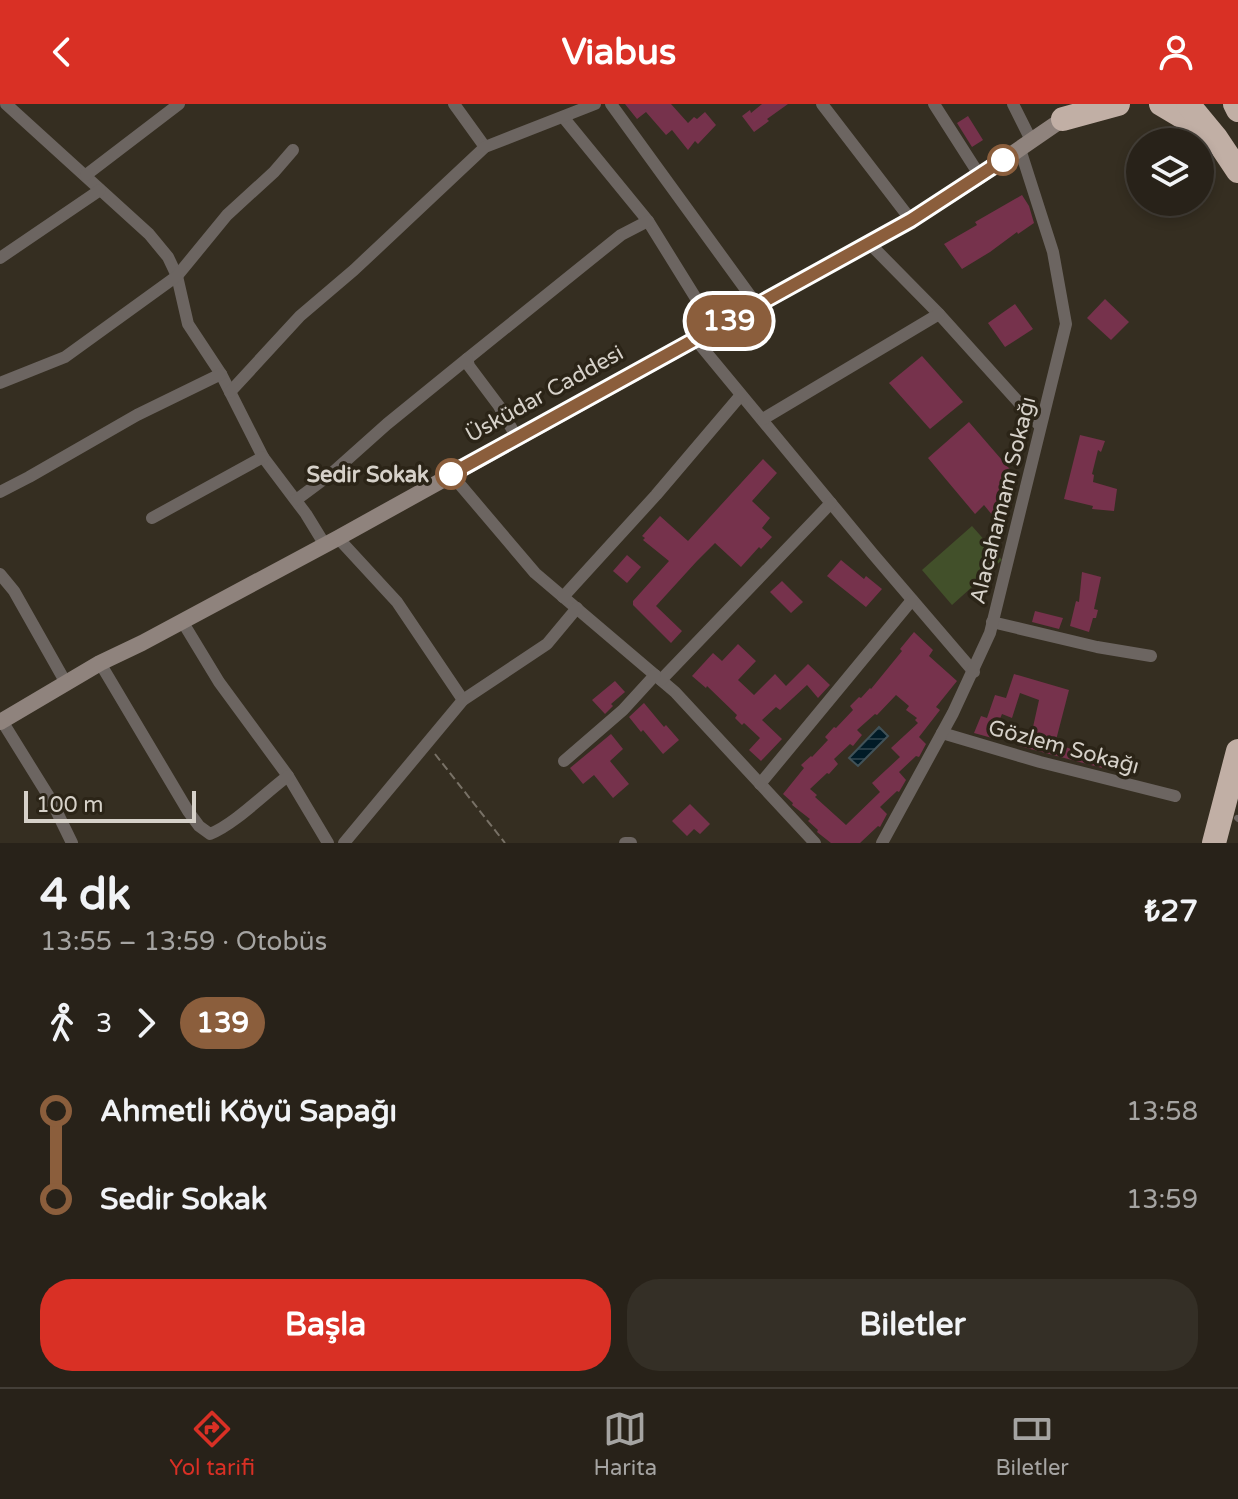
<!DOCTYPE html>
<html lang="tr">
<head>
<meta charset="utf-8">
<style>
  :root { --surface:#282219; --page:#342f26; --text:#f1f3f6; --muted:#a5a4a2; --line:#443f38; --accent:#d93025 }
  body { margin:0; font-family:"Varela Round",sans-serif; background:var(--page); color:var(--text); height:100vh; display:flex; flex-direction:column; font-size:30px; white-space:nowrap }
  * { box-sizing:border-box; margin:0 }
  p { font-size:26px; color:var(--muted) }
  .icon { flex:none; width:44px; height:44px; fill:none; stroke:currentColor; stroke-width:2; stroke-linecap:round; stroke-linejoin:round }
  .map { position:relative; height:739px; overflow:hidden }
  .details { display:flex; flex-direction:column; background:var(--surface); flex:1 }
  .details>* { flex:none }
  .badge { padding:0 16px; border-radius:26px; font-size:28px; line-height:52px }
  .tools { position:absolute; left:1126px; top:24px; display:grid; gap:16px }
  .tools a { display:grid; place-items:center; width:88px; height:88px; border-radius:50%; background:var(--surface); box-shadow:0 4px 12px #0003,0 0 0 2px var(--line); font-size:40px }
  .scale { position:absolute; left:24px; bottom:20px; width:172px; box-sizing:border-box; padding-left:8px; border:4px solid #d6d1c9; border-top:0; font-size:22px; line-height:28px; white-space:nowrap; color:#d6d1c9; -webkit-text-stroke:6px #2b2417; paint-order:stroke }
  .map>.badge { position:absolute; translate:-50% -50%; box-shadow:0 0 0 4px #fff }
  .legs { display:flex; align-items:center; gap:12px; height:88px; padding:0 40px; font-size:26px }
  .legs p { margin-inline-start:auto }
  .head { display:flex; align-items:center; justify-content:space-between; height:136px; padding:0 40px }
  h1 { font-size:44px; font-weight:800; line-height:60px }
  .primary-button { display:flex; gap:16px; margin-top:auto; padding:16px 40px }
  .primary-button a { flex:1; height:92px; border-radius:32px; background:var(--accent); color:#fff; font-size:32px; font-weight:800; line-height:92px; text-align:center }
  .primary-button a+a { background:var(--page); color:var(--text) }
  ul { padding:0 40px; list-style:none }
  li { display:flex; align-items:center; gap:28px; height:88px; font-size:30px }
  li i { display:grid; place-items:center; width:12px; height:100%; margin:0 10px; background:currentColor }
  li i::after { content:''; width:20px; height:20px; margin:-10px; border:6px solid; border-radius:50%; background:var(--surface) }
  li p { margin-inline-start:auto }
  li:first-child i { background:linear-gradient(#0000 50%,currentColor 0) }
  li:last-child i { background:linear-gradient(currentColor 50%,#0000 0) }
  header { display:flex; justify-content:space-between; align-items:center; height:104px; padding:0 40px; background:var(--accent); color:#fff; font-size:36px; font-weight:800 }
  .dock { display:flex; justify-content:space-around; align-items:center; height:112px; border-top:2px solid var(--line); background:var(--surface); font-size:22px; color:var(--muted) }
  .dock a { display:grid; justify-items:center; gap:4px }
  .dock .on { color:var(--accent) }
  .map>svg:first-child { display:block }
  .grass { fill:#42502a }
  .water { fill:url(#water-rules); stroke:#415258; stroke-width:2 }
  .building { fill:#76324c; fill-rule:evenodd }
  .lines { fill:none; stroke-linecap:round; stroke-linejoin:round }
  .path { stroke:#787166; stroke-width:2; stroke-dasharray:8 4; stroke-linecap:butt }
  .lane { stroke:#6c6561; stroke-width:6 }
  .street { stroke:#6c6561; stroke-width:12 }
  .secondary { stroke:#8f837d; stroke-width:16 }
  .highway { stroke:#c1afa5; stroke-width:24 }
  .line-1-casing { stroke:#fff; stroke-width:18 }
  .line-1 { stroke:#8b5e3c; stroke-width:12 }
  .stop-1-dot { fill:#fff; stroke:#8b5e3c; stroke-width:4 }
  .labels { text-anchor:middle; stroke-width:7; stroke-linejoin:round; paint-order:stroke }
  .street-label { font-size:22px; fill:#d6d1c9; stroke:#2b2417 }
  .stop-label { font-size:22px; font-weight:bold; fill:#d6d1c9; stroke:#2b2417; text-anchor:end }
</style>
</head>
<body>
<header><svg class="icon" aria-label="back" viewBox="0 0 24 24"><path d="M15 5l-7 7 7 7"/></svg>Viabus<svg class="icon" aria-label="person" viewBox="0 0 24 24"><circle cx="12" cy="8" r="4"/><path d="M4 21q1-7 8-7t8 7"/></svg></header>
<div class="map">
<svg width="1238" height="739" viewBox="0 0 1238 739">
  <defs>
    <pattern id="water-rules" width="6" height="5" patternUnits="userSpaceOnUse" patternTransform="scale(2)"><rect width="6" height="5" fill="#011b27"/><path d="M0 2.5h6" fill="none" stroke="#253b45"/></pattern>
  </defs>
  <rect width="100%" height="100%" fill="#352e21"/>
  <polygon class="grass" points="972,422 1002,456 952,501 922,466"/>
  <polygon class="water" points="879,623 888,632 858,662 849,654"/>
  <g class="building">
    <polygon points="625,0 671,0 688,19 694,13 697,15 705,8 716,21 698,40 695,37 688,46 672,26 666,31 646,8 637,15"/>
    <polygon points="762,0 788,0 767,15 769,17 754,28 742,12 750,6 751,9"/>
    <polygon points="968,12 983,36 972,43 957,19"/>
    <polygon points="1022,91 1029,102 1034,119 1018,130 1017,128 990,148 962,165 944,140 977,121 975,118"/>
    <polygon points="1105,195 1129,218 1111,236 1087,214"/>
    <polygon points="1015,200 1033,225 1005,243 988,219"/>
    <polygon points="922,252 963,298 930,325 889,279"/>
    <polygon points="969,318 1014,370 1003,381 1012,390 1012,400 1009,405 993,412 984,401 975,410 928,354"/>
    <polygon points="1080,331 1105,337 1101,348 1098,346 1092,370 1094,371 1093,378 1117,385 1114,407 1092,405 1093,402 1064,395"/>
    <polygon points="763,355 777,369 752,397 770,414 762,424 772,433 761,445 759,443 741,463 715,439 697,457 656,502 682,527 671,539 633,501 633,497 669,457 643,436 645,434 642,432 660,412 688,437"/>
    <polygon points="627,451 641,463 627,479 613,467"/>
    <polygon points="841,456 864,475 866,472 882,485 866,503 827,472"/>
    <polygon points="1082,468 1101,473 1094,505 1098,506 1096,514 1093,514 1089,528 1070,522 1076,497 1079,498"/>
    <polygon points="782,477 803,498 791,509 770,488"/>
    <polygon points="1035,507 1063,514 1059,525 1032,518"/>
    <path d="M914 528 933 546 929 552 957 577 936 603 940 606 919 633 926 640 919 653 916 652 899 668 906 676 899 688 897 687 880 703 887 710 880 723 878 722 860 739H831L817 728 818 726 808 717 810 715 792 701 793 699 783 690 804 664 801 661 811 652 812 653 828 636 825 633 834 623 836 624 853 606 850 602 859 593 861 594 870 584 871 585 902 547 900 545ZM896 591 909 602 906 606 917 614 915 616 918 619 891 644 900 653 872 679 880 688 846 721 815 693 817 691 810 685 827 669 829 670 838 660 834 655 850 640 853 642 862 631 857 626 875 610 877 611Z"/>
    <polygon points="738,540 756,557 738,576 754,591 775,570 786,582 808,560 830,581 818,594 807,581 780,606 776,603 762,616 782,635 761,657 749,646 760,634 744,619 742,621 735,614 737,611 707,582 706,584 692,572 713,549 722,557"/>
    <polygon points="1014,570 1069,586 1055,640 1085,649 1085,647 1108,653 1106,665 1019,642 1024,630 1031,632 1039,596 1020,589 1012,614 1002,610 992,634 974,629 981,612 987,614 995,591 1006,594"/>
    <polygon points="615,577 625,588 611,600 613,602 605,610 592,596"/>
    <polygon points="644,599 664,623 666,621 679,636 663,650 643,626 641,628 629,613"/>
    <polygon points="611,630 623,645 610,657 629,680 613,694 594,671 583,680 570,664"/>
    <polygon points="690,700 710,720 700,730 694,725 687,732 672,717"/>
  </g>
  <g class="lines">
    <polyline class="path" points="435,650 505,739"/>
    <polyline class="lane" points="1237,714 1238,715"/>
    <g class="street">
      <polyline points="6,0 149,130 168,153 177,172 188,220 221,270 263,353 306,410 325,441"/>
      <polyline points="454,0 485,43"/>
      <polyline points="611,0 757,201"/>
      <polyline points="822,0 911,116"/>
      <polyline points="934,0 980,72"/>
      <polyline points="1013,0 1031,36"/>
      <polyline points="563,13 648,117 715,225"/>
      <polyline points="86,71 179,0"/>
      <polyline points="869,139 939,210 1040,322"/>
      <polyline points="0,154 100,86"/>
      <polyline points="696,236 873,450 974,568"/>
      <polyline points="0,279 65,253 177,172 227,111 274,68 293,46"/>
      <polyline points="230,288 300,212 354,166 485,43 595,0"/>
      <polyline points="763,315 939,210"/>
      <polyline points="517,334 499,302 469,262 467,255 621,131 648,117"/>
      <polyline points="451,370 535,469 675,588 815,739"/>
      <polyline points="0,388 29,373 137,311 221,270"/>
      <polyline points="296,396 331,370 387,320 467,255"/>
      <polyline points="152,414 263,353"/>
      <polyline points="338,434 397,498 463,596"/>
      <polyline points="0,470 14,487 66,579"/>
      <polyline points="563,493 656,391 741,291"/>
      <polyline points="182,517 219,578 288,672 328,739"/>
      <polyline points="992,518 1097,543 1151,552"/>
      <path d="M100 559 188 707 199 722 210 730C235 720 265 689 288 672"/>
      <polyline points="661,576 831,399"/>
      <polyline points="2,617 51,696 72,739"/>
      <polyline points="942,629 1040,658 1175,692"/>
      <polyline points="564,657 623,606 655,571"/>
      <polyline points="760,680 912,496"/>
      <polyline points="344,739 463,596 547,540 577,504"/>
      <polyline points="625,739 631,739"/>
      <polyline points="882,739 953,609 990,529 1066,220 1053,148 1020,45"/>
    </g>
    <polyline class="secondary" points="0,618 100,559 142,539 338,434 911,116 980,72 1063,15"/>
    <g class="highway">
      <polyline points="1161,0 1198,22"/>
      <polyline points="1188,0 1216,34 1238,67"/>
      <polyline points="1235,0 1238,6"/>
      <polyline points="1063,15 1118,0"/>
      <polyline points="1214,739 1238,647"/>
    </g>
  </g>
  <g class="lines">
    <defs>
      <polyline id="line-1" points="451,370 911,116 1003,56"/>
    </defs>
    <use href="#line-1" class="line-1-casing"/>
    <use href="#line-1" class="line-1"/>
  </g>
  <g class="stop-1-dot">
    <circle cx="1003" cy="56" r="14"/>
    <circle cx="451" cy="370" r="14"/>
  </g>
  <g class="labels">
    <g class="street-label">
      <text transform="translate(544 289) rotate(-29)" y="8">Üsküdar Caddesi</text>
      <text transform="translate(1002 396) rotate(-76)" y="8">Alacahamam Sokağı</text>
      <text transform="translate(1064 642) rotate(15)" y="8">Gözlem Sokağı</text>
    </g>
    <g class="stop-label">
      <text x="429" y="378">Sedir Sokak</text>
    </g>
  </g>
</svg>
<div class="tools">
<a><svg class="icon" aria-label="layers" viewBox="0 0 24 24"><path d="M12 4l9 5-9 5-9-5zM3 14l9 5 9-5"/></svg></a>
</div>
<div class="scale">100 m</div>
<b class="badge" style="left:729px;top:217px;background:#8b5e3c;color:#fff">139</b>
</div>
<section class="details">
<div class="head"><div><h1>4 dk</h1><p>13:55 – 13:59 · Otobüs</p></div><b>₺27</b></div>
<div class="legs"><svg class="icon" aria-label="walk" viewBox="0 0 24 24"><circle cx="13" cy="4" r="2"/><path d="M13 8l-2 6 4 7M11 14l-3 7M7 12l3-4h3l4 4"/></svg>3<svg class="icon" aria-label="forward" viewBox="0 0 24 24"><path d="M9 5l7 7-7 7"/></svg><b class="badge" style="background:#8b5e3c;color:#fff">139</b></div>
<ul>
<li><i style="color:#8b5e3c"></i><b>Ahmetli Köyü Sapağı</b><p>13:58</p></li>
<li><i style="color:#8b5e3c"></i><b>Sedir Sokak</b><p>13:59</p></li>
</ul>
<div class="primary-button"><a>Başla</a><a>Biletler</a></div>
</section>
<nav class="dock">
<a class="on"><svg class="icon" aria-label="directions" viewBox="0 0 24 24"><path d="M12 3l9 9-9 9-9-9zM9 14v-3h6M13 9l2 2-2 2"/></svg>Yol tarifi</a>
<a><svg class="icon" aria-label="map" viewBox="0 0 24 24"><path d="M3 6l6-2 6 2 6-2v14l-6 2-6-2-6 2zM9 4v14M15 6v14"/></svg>Harita</a>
<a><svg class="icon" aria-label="tickets" viewBox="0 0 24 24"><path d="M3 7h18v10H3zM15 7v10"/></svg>Biletler</a>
</nav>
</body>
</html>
